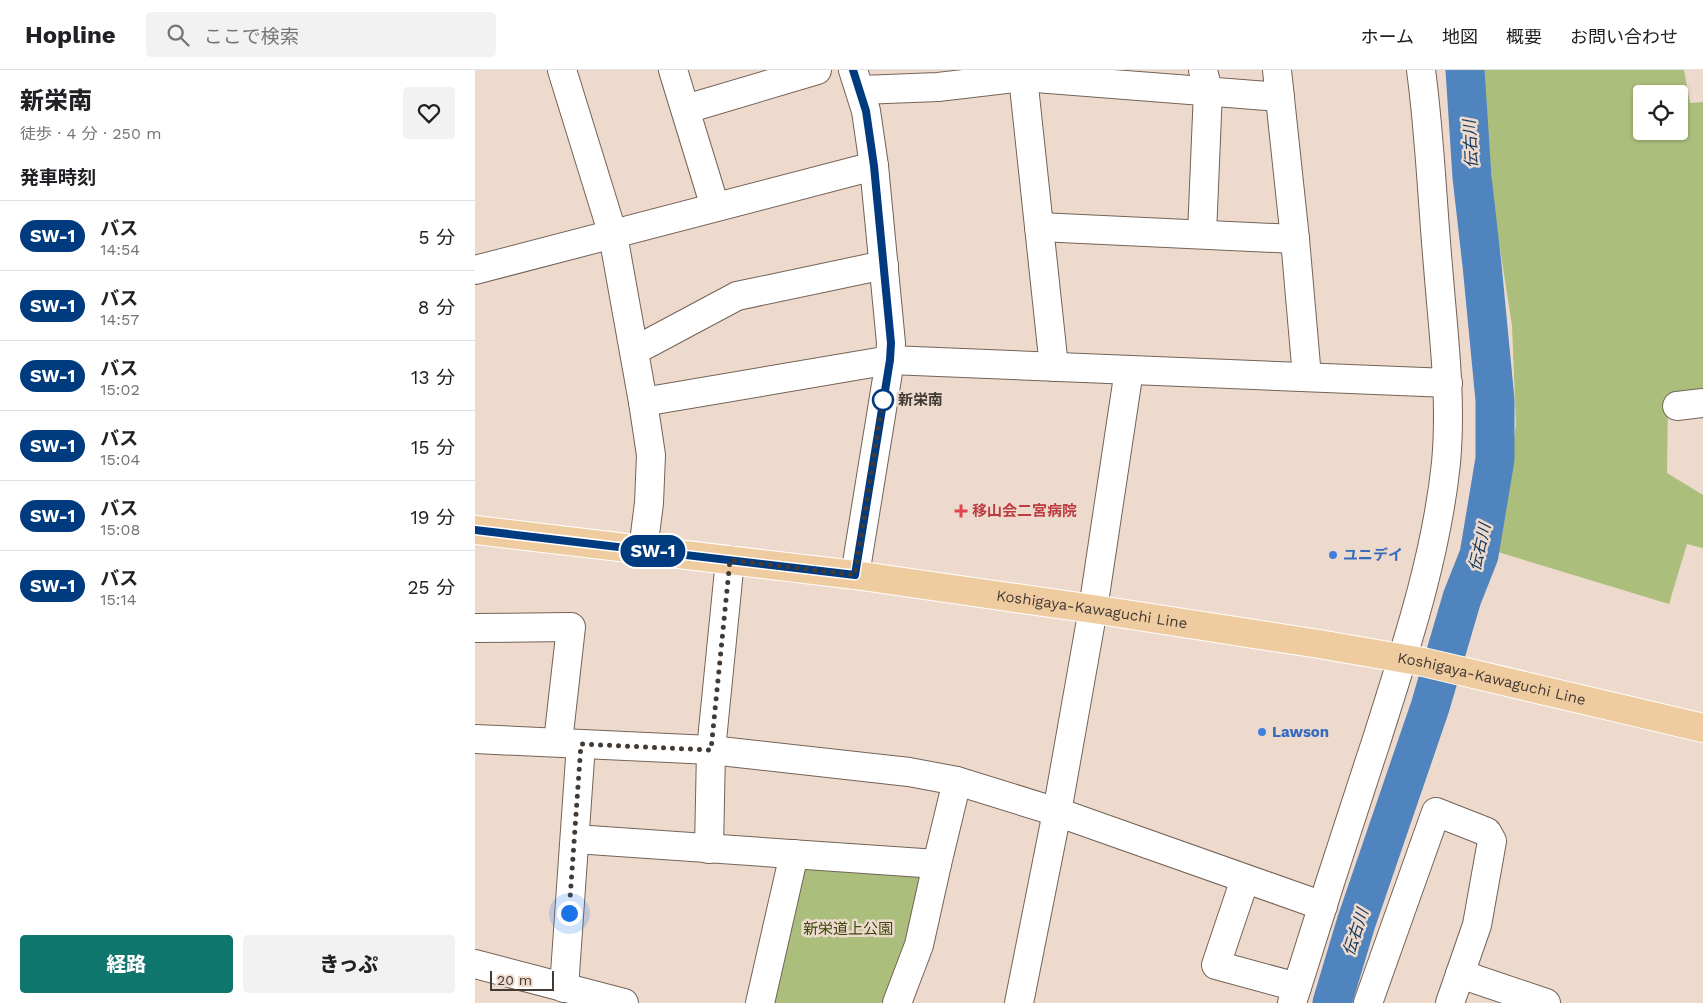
<!DOCTYPE html>
<html lang="ja">
<head>
<meta charset="utf-8">
<style>
  :root { --surface:#fff; --page:#f2f2f2; --text:#202124; --muted:#757577; --line:#e0e0e0; --accent:#0f766e }
  body { margin:0; font-family:"Work Sans","Noto Sans JP",sans-serif; background:var(--page); color:var(--text); height:100vh; display:flex; flex-direction:column; font-size:19px; white-space:nowrap }
  * { box-sizing:border-box; margin:0 }
  p { font-size:16px; color:var(--muted) }
  .icon { flex:none; width:28px; height:28px; fill:none; stroke:currentColor; stroke-width:2; stroke-linecap:round; stroke-linejoin:round }
  .map { position:relative; flex:1; overflow:hidden }
  .side { display:flex; flex-direction:column; background:var(--surface); width:475px }
  .side>* { flex:none }
  .badge { padding:0 10px; border-radius:16px; font-size:18px; line-height:32px }
  .buttons { position:absolute; left:1158px; top:15px; display:grid; gap:10px }
  .buttons a { display:grid; place-items:center; width:55px; height:55px; border-radius:5px; background:var(--surface); box-shadow:0 1px 4px #0004; font-size:25px }
  .scale { position:absolute; left:15px; bottom:12px; width:64px; box-sizing:border-box; padding-left:5px; border:2px solid #423a35; border-top:0; font-size:14px; line-height:18px; white-space:nowrap; color:#423a35; -webkit-text-stroke:4px #eddacd; paint-order:stroke }
  .you { position:absolute; width:25px; height:25px; margin:-12px; border:4px solid #fff; border-radius:50%; background:#1a73e8; box-shadow:0 0 0 8px #1a73e833 }
  .map>.badge { position:absolute; translate:-50% -50%; box-shadow:0 0 0 2px #fff }
  h2 { padding:0 20px; font-size:19px; line-height:45px }
  .round { display:grid; place-items:center; flex:none; width:52px; height:52px; border-radius:5px; background:var(--page) }
  .headline { display:flex; align-items:center; justify-content:space-between; height:85px; padding:0 20px }
  h1 { font-size:24px; font-weight:800; line-height:38px }
  .button { display:flex; gap:10px; margin-top:auto; padding:10px 20px }
  .button a { flex:1; height:58px; border-radius:5px; background:var(--accent); color:#fff; font-size:20px; font-weight:800; line-height:58px; text-align:center }
  .button a+a { background:var(--page); color:var(--text) }
  ul { padding:0; list-style:none }
  li { display:flex; align-items:center; gap:15px; height:70px; padding:0 20px; border-top:1px solid var(--line) }
  li div { flex:1 }
  li b { display:block; font-size:19px }
  li em { font-style:normal }
  li .badge { min-width:55px; font-weight:700; text-align:center }
  header { display:flex; align-items:center; gap:30px; box-sizing:border-box; height:70px; padding:0 25px; background:var(--surface); border-bottom:1px solid var(--line) }
  header strong { font-size:24px }
  nav { display:flex; gap:28px; margin-inline-start:auto; font-size:18px }
  .search { width:350px; height:45px; background:var(--page); display:flex; align-items:center; gap:12px; box-sizing:border-box; padding:0 18px; border-radius:5px; color:var(--muted); font-size:19px }
  main { display:flex; flex:1; min-height:0 }
  .map>svg:first-child { display:block }
  .green { fill:#abbe7c; fill-rule:evenodd }
  .lines { fill:none; stroke-linecap:round; stroke-linejoin:round }
  .river { stroke:#5084bf; stroke-width:39 }
  .minor-casing { stroke:#736357; stroke-width:30 }
  .major-casing { stroke:#fff; stroke-width:30 }
  .minor { stroke:#fff; stroke-width:28 }
  .major { stroke:#efcba0; stroke-width:28 }
  .line-casing { stroke:#fff; stroke-width:11 }
  .line { stroke:#003b80; stroke-width:8 }
  .walk { stroke:#423a35; stroke-width:5; stroke-dasharray:0 9 }
  .stop-dot { fill:#fff; stroke:#003b80; stroke-width:2.5 }
  .health-dot { fill:#e0444e; stroke:#eddacd; stroke-width:2 }
  .shop-dot { fill:#3f7fe0; stroke:#eddacd; stroke-width:2 }
  .labels { text-anchor:middle; stroke-width:5; stroke-linejoin:round; paint-order:stroke }
  .stop-label { font-size:15px; font-weight:bold; fill:#423a35; stroke:#eddacd; text-anchor:start }
  .health-label { font-size:15px; font-weight:bold; fill:#be3a42; stroke:#eddacd; text-anchor:start }
  .shop-label { font-size:15px; font-weight:bold; fill:#366cbe; stroke:#eddacd; text-anchor:start }
  .street-label { font-size:15px; fill:#423a35; stroke:#eddacd }
  .park-label { font-size:15px; fill:#3a470d; stroke:#eddacd }
  .water-label { font-size:16px; font-style:italic; fill:#0f355c; stroke:#eddacd }
</style>
</head>
<body>
<header>
<strong>Hopline</strong>
<div class="search"><svg class="icon" aria-label="search" viewBox="0 0 24 24"><circle cx="10" cy="10" r="6"/><path d="M15 15l6 6"/></svg>ここで検索</div>
<nav><a>ホーム</a><a>地図</a><a>概要</a><a>お問い合わせ</a></nav>
</header>
<main>
<section class="side">
<div class="headline"><div><h1>新栄南</h1><p>徒歩 · 4 分 · 250 m</p></div><a class="round"><svg class="icon" aria-label="heart" viewBox="0 0 24 24"><path d="M12 20l-8-8c-3-5 5-10 8-4 3-6 11-1 8 4z"/></svg></a></div>
<h2>発車時刻</h2>
<ul>
<li><span class="badge" style="background:#003b80;color:#fff">SW-1</span><div><b>バス</b><p>14:54</p></div><em>5 分</em></li>
<li><span class="badge" style="background:#003b80;color:#fff">SW-1</span><div><b>バス</b><p>14:57</p></div><em>8 分</em></li>
<li><span class="badge" style="background:#003b80;color:#fff">SW-1</span><div><b>バス</b><p>15:02</p></div><em>13 分</em></li>
<li><span class="badge" style="background:#003b80;color:#fff">SW-1</span><div><b>バス</b><p>15:04</p></div><em>15 分</em></li>
<li><span class="badge" style="background:#003b80;color:#fff">SW-1</span><div><b>バス</b><p>15:08</p></div><em>19 分</em></li>
<li><span class="badge" style="background:#003b80;color:#fff">SW-1</span><div><b>バス</b><p>15:14</p></div><em>25 分</em></li>
</ul>
<div class="button"><a>経路</a><a>きっぷ</a></div>
</section>
<div class="map">
<svg width="1228" height="933" viewBox="0 0 1228 933">
  <rect width="100%" height="100%" fill="#eddacd"/>
  <g class="green">
    <path d="M1007 0H1209L1215 33 1228 32V322L1193 326 1192 403 1228 425V478L1212 474 1194 534 1023 482 1041 355 1037 256 1020 146ZM1166 24H1204V61H1166Z"/>
    <polygon points="332,794 442,801 449,809 436,868 411,933 290,933 324,801"/>
  </g>
  <g class="lines">
    <polyline class="river" points="857,933 881,853 955,637 987,528 1004,485 1020,389 1020,330 1007,195 997,107 990,0"/>
    <defs>
      <g id="minor">
        <polyline points="87,0 138,165 168,332 176,385 174,433 168,480"/>
        <polyline points="198,0 240,137"/>
        <polyline points="378,0 391,41 399,96 416,273 415,290 380,505"/>
        <polyline points="545,0 548,7 579,297"/>
        <polyline points="802,0 820,169 832,307"/>
        <polyline points="386,20 463,17 548,7 805,27"/>
        <polyline points="211,39 342,0"/>
        <polyline points="564,157 820,169"/>
        <polyline points="727,164 733,21 728,0"/>
        <polyline points="0,200 399,96"/>
        <polyline points="159,281 262,226 409,195"/>
        <polyline points="168,332 415,290 973,313"/>
        <polyline points="1202,336 1228,333"/>
        <polyline points="0,558 96,557 83,672"/>
        <polyline points="0,669 236,680 434,702 482,711 582,742 848,836"/>
        <polyline points="100,769 462,794 482,711"/>
        <polyline points="234,779 236,680 255,490"/>
        <polyline points="770,809 741,895 822,917"/>
        <polyline points="0,894 149,933"/>
        <polyline points="985,904 1071,933"/>
        <polyline points="89,918 106,674"/>
        <polyline points="285,933 319,784"/>
        <polyline points="422,933 444,875 462,794"/>
        <polyline points="544,933 582,742 618,539 654,300"/>
        <path d="M817 933C844 846 872 759 901 672 930 580 961 489 971 393 977 327 968 261 963 196 957 130 955 66 946 0"/>
        <polyline points="893,933 961,742 1012,762 1017,771 1002,855 975,933"/>
      </g>
      <g id="major">
        <path id="s1" d="M0 460 380 505 618 539 844 574 948 592 1228 658"/>
      </g>
    </defs>
    <use href="#minor" class="minor-casing"/>
    <use href="#major" class="major-casing"/>
    <use href="#minor" class="minor"/>
    <use href="#major" class="major"/>
  </g>
  <g class="lines">
    <defs>
      <polyline id="line" points="0,460 380,505 415,290 416,273 399,96 391,41 378,0"/>
    </defs>
    <use href="#line" class="line-casing"/>
    <use href="#line" class="line"/>
    <polyline class="walk" points="94,843 106,674 236,680 255,490 380,505 408,330"/>
  </g>
  <circle class="stop-dot" cx="408" cy="330" r="10"/>
  <path class="health-dot" d="M483.5 433.5h5v5h5v5h-5v5h-5v-5h-5v-5h5z"/>
  <g class="shop-dot">
    <circle cx="858" cy="485" r="5"/>
    <circle cx="787" cy="662" r="5"/>
  </g>
  <g class="labels">
    <g class="stop-label">
      <text x="423" y="335">新栄南</text>
    </g>
    <g class="health-label">
      <text x="497" y="446">移山会二宮病院</text>
    </g>
    <g class="shop-label">
      <text x="868" y="490">ユニデイ</text>
      <text x="797" y="667">Lawson</text>
    </g>
    <g class="street-label">
      <text dy="5" stroke="none"><textPath href="#s1" startOffset="622">Koshigaya-Kawaguchi Line</textPath></text>
      <text dy="5" stroke="none"><textPath href="#s1" startOffset="1028">Koshigaya-Kawaguchi Line</textPath></text>
    </g>
    <g class="park-label">
      <text x="373" y="864">新栄道上公園</text>
    </g>
    <g class="water-label">
      <text transform="translate(995 74) rotate(-93)" y="6">伝右川</text>
      <text transform="translate(1004 477) rotate(-77)" y="6">伝右川</text>
      <text transform="translate(880 862) rotate(-72)" y="6">伝右川</text>
    </g>
  </g>
</svg>
<div class="buttons">
<a><svg class="icon" aria-label="locate" viewBox="0 0 24 24"><circle cx="12" cy="12" r="6"/><path d="M12 2v4M12 18v4M2 12h4M18 12h4"/></svg></a>
</div>
<div class="scale">20 m</div>
<div class="you" style="left:94px;top:843px"></div>
<b class="badge" style="left:178px;top:481px;background:#003b80;color:#fff">SW-1</b>
</div>
</main>
</body>
</html>
